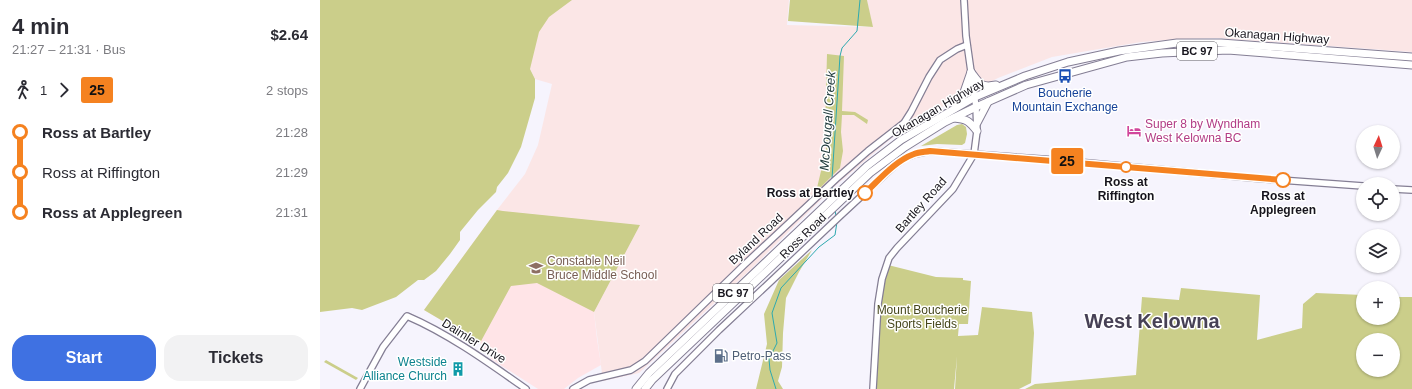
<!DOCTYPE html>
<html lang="en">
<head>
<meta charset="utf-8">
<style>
  :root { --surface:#fff; --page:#f2f2f3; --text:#2b2b33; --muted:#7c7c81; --accent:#3f71e2 }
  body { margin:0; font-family:Arial,sans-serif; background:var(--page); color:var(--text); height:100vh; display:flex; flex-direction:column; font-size:15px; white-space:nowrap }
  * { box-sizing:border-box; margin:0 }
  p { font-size:13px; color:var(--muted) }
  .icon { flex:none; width:22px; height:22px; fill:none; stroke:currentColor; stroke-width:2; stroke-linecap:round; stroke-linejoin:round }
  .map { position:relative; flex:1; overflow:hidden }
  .details { display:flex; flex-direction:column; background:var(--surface); width:320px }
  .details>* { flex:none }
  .badge { padding:0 8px; border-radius:3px; font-size:14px; line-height:26px }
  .needle { width:26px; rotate:4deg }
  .controls { position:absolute; left:1036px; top:125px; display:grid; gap:8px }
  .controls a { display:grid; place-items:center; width:44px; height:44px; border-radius:50%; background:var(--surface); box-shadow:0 1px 3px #0004; font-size:20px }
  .map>.badge { position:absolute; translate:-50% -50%; box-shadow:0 0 0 2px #fff }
  .legs { display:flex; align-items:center; gap:6px; height:44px; padding:0 12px; font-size:13px }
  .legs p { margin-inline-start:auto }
  .head { display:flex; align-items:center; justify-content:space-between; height:68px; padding:0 12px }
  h1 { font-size:22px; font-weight:600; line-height:30px }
  .button { display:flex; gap:8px; margin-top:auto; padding:8px 12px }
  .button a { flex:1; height:46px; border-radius:16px; background:var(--accent); color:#fff; font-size:16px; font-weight:600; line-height:46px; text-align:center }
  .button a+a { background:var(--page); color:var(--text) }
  ul { padding:0 12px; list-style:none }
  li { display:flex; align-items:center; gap:14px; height:40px; font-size:15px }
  li i { display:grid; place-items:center; width:6px; height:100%; margin:0 5px; background:currentColor }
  li i::after { content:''; width:10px; height:10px; margin:-5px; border:3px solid; border-radius:50%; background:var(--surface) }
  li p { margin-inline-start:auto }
  li:first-child i { background:linear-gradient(#0000 50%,currentColor 0) }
  li:last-child i { background:linear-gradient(currentColor 50%,#0000 0) }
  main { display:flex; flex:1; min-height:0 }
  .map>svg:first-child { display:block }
  .industrial { fill:#fbe6e6 }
  .education { fill:#ffe4e7 }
  .green { fill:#cbce8a; fill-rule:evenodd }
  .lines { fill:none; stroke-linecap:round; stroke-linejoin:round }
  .stream { stroke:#2da9af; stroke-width:1 }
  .secondary-casing { stroke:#847e94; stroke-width:8 }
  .highway-casing { stroke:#847e94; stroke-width:9 }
  .secondary { stroke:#fff; stroke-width:5.5 }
  .highway { stroke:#fff; stroke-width:7 }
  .line-1-casing { stroke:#fff; stroke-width:9 }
  .line-1 { stroke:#f58220; stroke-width:6 }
  .stop-1-dot { fill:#fff; stroke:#f58220; stroke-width:2 }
  .labels { text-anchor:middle; stroke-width:3; stroke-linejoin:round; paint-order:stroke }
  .shield { fill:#fff; stroke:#5c5a60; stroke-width:1 }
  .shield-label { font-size:11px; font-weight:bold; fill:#16141c }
  .street-label { font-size:12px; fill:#16141c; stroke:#fff }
  .transit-label { font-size:12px; fill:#164399; stroke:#fff }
  .hotel-label { font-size:12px; fill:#b23c85; stroke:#fff; text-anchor:start }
  .stop-label { font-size:12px; font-weight:bold; fill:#16141c; stroke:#fff }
  .education-label { font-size:12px; fill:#785e54; stroke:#fff; text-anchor:start }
  .park-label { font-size:12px; fill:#46471b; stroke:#fff }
  .service-label { font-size:12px; fill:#4e5e75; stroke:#fff; text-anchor:start }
  .culture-label { font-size:12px; fill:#0d838f; stroke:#fff; text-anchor:end }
  .water-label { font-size:13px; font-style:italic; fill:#233d3e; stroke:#fff }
  .town-label { font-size:20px; font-weight:bold; fill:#474155; stroke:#fff }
</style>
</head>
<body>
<main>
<section class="details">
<div class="head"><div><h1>4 min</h1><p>21:27 – 21:31 · Bus</p></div><b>$2.64</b></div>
<div class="legs"><svg class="icon" aria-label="walk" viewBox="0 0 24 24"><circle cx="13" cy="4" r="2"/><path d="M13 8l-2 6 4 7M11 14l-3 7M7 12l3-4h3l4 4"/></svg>1<svg class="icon" aria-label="forward" viewBox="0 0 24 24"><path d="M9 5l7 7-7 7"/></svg><b class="badge" style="background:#f58220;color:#111">25</b><p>2 stops</p></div>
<ul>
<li><i style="color:#f58220"></i><b>Ross at Bartley</b><p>21:28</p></li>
<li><i style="color:#f58220"></i><span>Ross at Riffington</span><p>21:29</p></li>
<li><i style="color:#f58220"></i><b>Ross at Applegreen</b><p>21:31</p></li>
</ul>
<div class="button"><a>Start</a><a>Tickets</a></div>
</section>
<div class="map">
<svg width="1092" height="389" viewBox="0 0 1092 389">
  <rect width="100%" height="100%" fill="#f6f4fd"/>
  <polygon class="industrial" points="221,0 469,0 467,25 552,27 547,0 1092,0 1092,52 897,38 860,39 821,42 732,57 678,78 595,121 567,142 515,186 429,271 319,373 283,381 274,312 320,225 177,210 205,174 218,145 232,84 215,79 204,57"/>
  <polygon class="education" points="177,210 320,225 274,312 277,339 281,365 258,378 244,389 218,389 171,359 160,343 104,310"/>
  <g class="green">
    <polygon points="0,0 252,0 229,17 219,32 210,69 215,79 215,98 201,147 188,173 177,187 176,192 158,210 140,232 140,240 130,254 116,271 104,280 98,280 76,297 42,310 32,308 0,312"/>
    <polygon points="470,0 547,0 553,27 468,21"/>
    <polygon points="507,54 524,56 522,111 535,112 548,120 547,124 534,115 522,115 521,132 523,151 520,168 496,192 506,150 505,130"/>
    <polygon points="642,124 646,127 647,134 645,143 642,145 617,144 601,146 637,125"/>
    <polygon points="177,210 183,211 320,225 274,312 217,283 191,286 160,343 104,310"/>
    <polygon points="492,250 479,272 466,298 463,333 462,367 458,381 463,389 436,389 447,344 444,314 459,280"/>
    <polygon points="568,265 616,277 643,278 643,280 651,281 648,324 639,324 638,336 658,335 662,307 712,312 714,333 711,383 699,389 635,389 637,356 634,389 551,389 557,304"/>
    <path d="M861 288 940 295 937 340 982 328 983 304 996 293 1043 295V318H1073V297H1092V389H705L715 384 816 375 822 297 859 300ZM1043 340H1073V370H1043Z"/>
    <polygon points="6,360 38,378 36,380 4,362"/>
  </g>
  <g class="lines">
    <g class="stream">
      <polyline points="512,179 520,56 522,48 537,31 540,0"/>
      <polyline points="512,186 513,195"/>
      <polyline points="515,210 516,216"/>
      <polyline points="456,389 450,370 449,359 457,343 452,313 461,288 499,247 515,235 517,222"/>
    </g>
    <defs>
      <g id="secondary">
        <polyline points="1073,189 1092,190"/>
        <path d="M40 389 63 347 87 316C129 334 169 363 206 389"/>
        <polyline points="253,389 269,380 311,370 325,361 424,265 516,179 548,151 584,123 591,112 609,77 620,60 637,49 647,45"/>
        <polyline points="347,389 355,374 399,330 446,286 520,216 574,166 585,158 595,154 610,151 736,160 933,178 1043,186"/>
        <polyline points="553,389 558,304 562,279 569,258 577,248 633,189 654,154 657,131 656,107 646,36 644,0"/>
      </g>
      <g id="highway">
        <path d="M651 72C660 84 661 88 676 85"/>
        <polyline points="636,106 642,98 651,72"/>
        <path d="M634 118C647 119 649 121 657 131"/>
        <polyline points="657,123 668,102"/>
        <polyline points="316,389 329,373 547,166 581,140 655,97 705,76 748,62 799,51 857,43 901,43 1092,57"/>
        <polyline points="325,389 332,380 550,173 585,147 625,122 656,107 706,85 807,57 842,53 908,50 1092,65"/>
      </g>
    </defs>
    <use href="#secondary" class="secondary-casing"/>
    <use href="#highway" class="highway-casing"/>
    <use href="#secondary" class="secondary"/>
    <use href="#highway" class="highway"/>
  </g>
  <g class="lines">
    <defs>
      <path id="line-1" d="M545 193C560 179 575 161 594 154 599 152 605 152 610 151L963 180"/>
    </defs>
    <use href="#line-1" class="line-1-casing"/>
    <use href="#line-1" class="line-1"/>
  </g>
  <defs>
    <symbol id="bus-bare" viewBox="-9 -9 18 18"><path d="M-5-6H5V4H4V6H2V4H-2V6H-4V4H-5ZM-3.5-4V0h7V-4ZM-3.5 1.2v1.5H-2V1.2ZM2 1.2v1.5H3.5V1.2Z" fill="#1a4fb4" stroke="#fff" stroke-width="2.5" paint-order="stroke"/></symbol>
    <symbol id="hotel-bare" viewBox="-9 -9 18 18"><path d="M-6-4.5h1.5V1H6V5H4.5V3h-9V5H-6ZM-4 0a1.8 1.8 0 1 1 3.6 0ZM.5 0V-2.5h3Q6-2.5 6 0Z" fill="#d1479c" stroke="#fff" stroke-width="2.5" paint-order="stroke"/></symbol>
    <symbol id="school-bare" viewBox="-9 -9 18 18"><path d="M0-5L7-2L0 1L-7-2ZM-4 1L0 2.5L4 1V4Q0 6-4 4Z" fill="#8d6e63" stroke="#fff" stroke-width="2.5" paint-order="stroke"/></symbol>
    <symbol id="fuel-bare" viewBox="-9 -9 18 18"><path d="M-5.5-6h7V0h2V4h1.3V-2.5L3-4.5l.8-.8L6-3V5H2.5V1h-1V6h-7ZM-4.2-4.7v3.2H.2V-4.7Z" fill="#5c6f8a" stroke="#fff" stroke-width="2.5" paint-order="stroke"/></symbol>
    <symbol id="building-bare" viewBox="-9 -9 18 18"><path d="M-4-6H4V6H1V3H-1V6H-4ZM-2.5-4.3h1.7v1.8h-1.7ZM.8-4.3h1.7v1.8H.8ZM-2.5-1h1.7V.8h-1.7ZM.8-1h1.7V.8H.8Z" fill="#0f9aa8" stroke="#fff" stroke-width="2.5" paint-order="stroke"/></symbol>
  </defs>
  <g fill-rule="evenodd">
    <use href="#bus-bare" x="735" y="66" width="20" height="20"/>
    <use href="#hotel-bare" x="804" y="121" width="20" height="20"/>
    <use href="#school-bare" x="206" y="258" width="20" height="20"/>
    <use href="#fuel-bare" x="391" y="346" width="20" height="20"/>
    <use href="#building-bare" x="128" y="359" width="20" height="20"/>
  </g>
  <g class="stop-1-dot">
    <circle cx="806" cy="167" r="5"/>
    <circle cx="963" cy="180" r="7"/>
    <circle cx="545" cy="193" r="7"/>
  </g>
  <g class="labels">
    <g class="shield">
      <rect x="857" y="42" width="40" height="18" rx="3"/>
      <rect x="393" y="284" width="40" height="18" rx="3"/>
    </g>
    <g class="shield-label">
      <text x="877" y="55">BC 97</text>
      <text x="413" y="297">BC 97</text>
    </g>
    <g class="street-label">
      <text transform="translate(957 36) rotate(4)" y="4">Okanagan Highway</text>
      <text transform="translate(618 108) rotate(-30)" y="4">Okanagan Highway</text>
      <text transform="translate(601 205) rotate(-48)" y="4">Bartley Road</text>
      <text transform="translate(483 236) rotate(-44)" y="4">Ross Road</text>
      <text transform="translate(436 239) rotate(-43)" y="4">Byland Road</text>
      <text transform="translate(154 341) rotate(32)" y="4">Daimler Drive</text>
    </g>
    <g class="transit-label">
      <text x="745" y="97">Boucherie<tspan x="745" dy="14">Mountain Exchange</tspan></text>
    </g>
    <g class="hotel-label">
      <text x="825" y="128">Super 8 by Wyndham<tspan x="825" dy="14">West Kelowna BC</tspan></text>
    </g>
    <g class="stop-label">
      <text x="806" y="186">Ross at<tspan x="806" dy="14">Riffington</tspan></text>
      <text x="534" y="197" text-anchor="end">Ross at Bartley</text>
      <text x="963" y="200">Ross at<tspan x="963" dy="14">Applegreen</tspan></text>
    </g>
    <g class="education-label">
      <text x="227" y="265">Constable Neil<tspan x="227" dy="14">Bruce Middle School</tspan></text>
    </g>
    <g class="park-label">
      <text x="602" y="314">Mount Boucherie<tspan x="602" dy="14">Sports Fields</tspan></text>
    </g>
    <g class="service-label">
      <text x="412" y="360">Petro-Pass</text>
    </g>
    <g class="culture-label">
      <text x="127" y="366">Westside<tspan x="127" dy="14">Alliance Church</tspan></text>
    </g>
    <g class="water-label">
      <text transform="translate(507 121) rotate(-86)" y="5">McDougall Creek</text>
    </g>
    <g class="town-label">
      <text x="832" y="328">West Kelowna</text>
    </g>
  </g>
</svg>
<div class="controls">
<a><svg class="needle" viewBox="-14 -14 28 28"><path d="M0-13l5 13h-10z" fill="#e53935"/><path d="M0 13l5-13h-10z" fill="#7c7c81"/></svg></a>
<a><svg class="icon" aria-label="locate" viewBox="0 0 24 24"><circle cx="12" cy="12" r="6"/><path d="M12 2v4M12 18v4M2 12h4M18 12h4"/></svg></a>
<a><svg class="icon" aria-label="layers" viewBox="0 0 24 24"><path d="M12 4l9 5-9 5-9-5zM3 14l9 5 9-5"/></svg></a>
<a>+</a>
<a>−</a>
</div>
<b class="badge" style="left:747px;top:161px;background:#f58220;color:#111">25</b>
</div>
</main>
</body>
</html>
